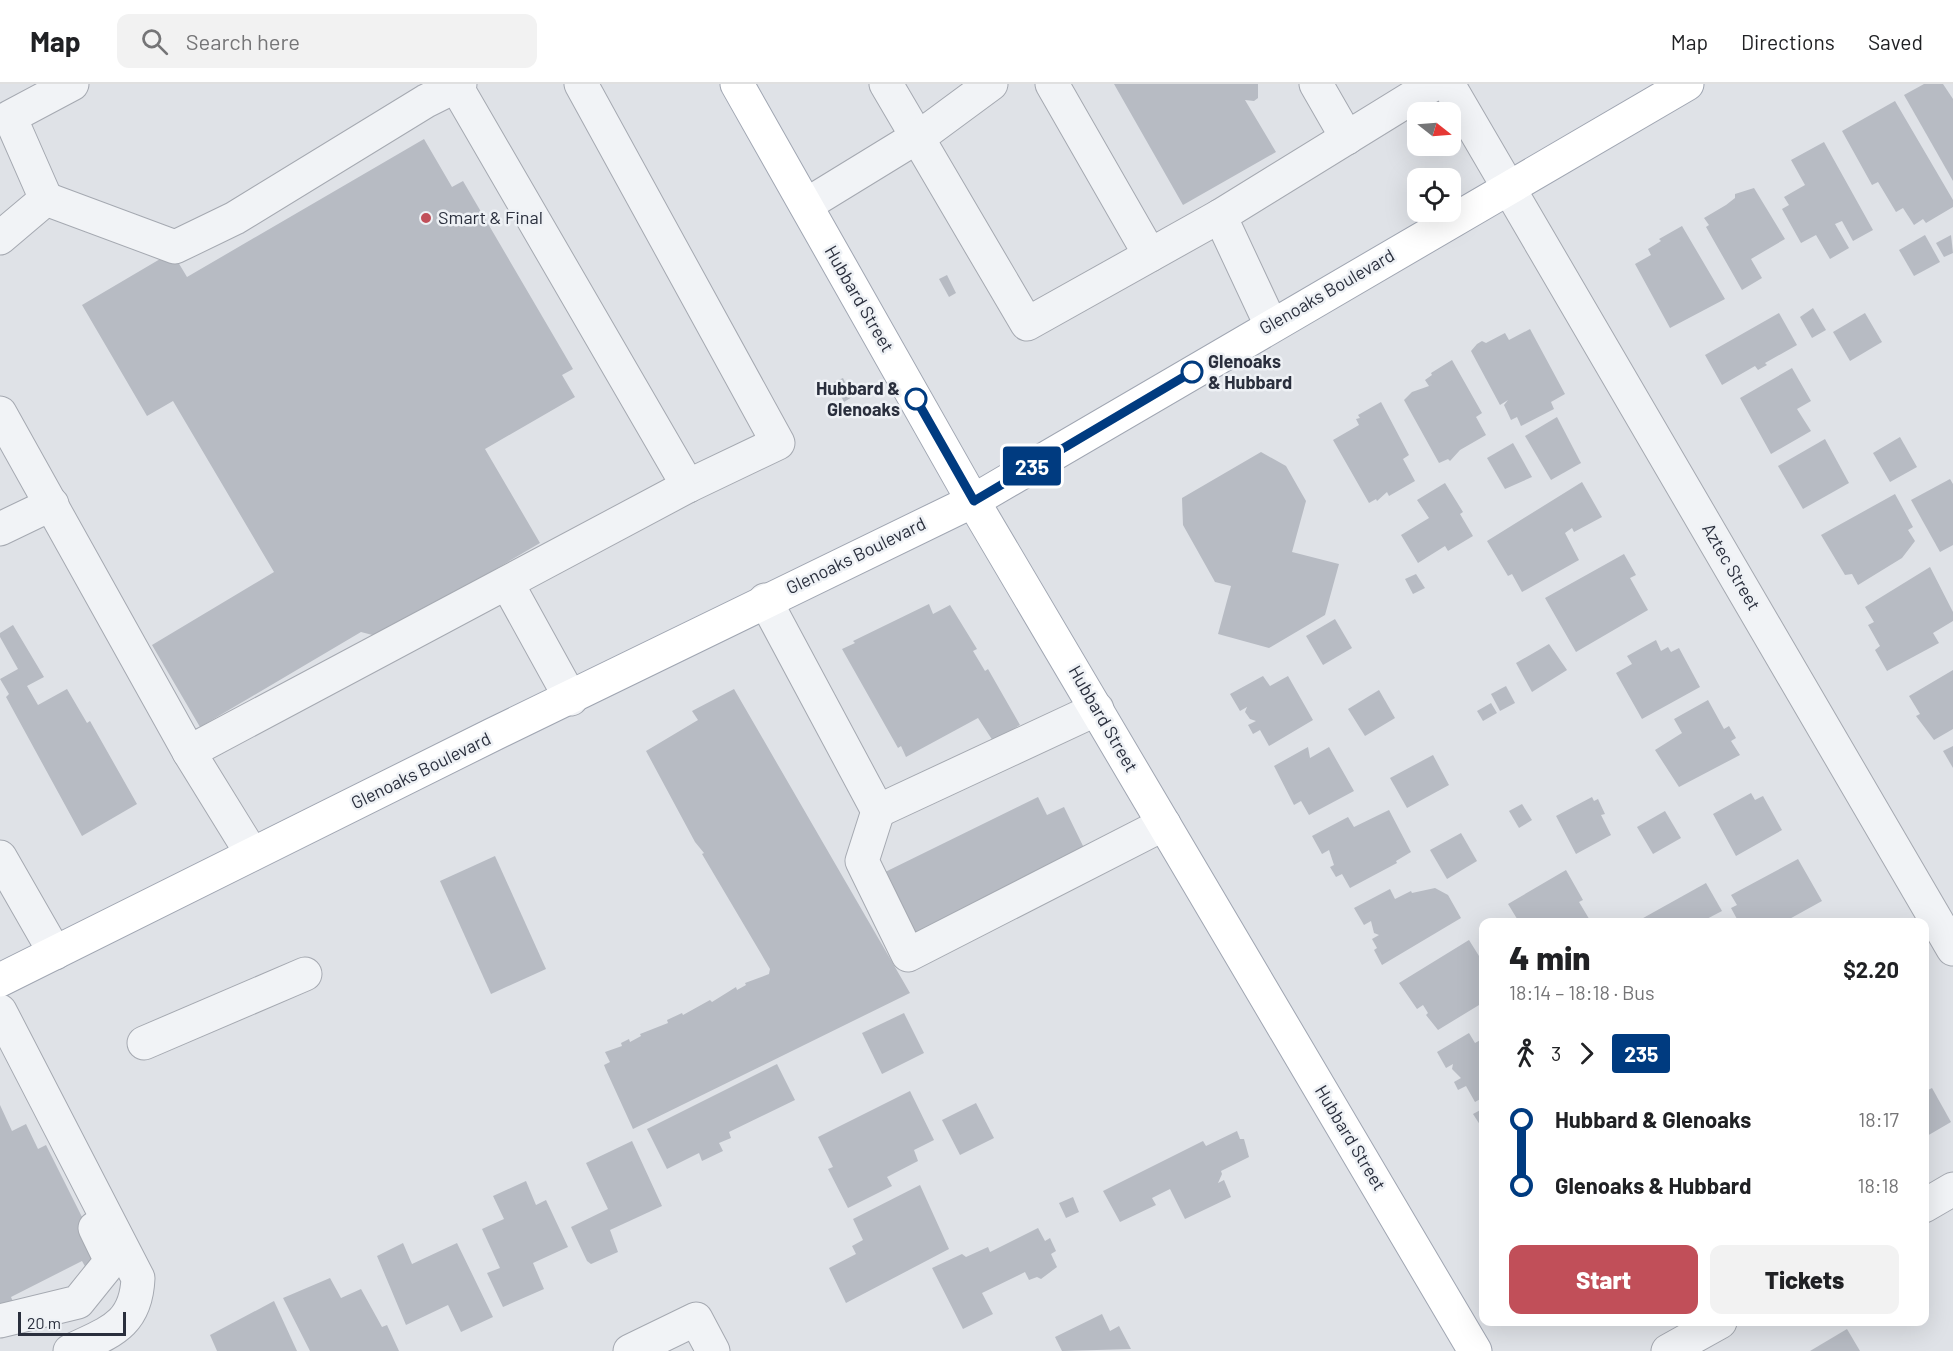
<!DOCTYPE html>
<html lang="en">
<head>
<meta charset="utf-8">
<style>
  :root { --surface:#fff; --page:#f2f2f2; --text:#202124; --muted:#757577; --line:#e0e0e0; --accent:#c14f59 }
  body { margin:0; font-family:Barlow,sans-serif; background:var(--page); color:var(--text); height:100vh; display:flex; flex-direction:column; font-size:22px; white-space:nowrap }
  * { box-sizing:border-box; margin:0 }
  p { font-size:20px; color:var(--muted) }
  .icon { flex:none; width:33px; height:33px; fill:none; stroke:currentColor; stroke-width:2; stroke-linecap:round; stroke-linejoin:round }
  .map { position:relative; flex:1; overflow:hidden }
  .panel { position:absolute; left:1479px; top:834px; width:450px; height:408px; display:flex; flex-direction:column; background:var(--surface); border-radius:12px; box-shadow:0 6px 24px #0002 }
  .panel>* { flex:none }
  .badge { padding:0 12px; border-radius:4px; font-size:21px; line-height:39px }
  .needle { width:39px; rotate:107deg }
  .controls { position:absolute; left:1407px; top:18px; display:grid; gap:12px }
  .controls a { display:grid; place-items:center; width:54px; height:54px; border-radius:12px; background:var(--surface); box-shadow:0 6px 24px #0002; font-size:30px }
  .scale { position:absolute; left:18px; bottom:15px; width:108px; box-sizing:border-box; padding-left:6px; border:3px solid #2a2f3d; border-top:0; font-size:16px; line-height:21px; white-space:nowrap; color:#2a2f3d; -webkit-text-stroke:4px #eef1f5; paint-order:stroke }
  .map>.badge { position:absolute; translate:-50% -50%; box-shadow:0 0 0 3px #fff }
  .legs { display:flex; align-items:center; gap:9px; height:66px; padding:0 30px; font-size:20px }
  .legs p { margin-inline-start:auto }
  .headline { display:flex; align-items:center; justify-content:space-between; height:102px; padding:0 30px }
  h1 { font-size:33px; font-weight:800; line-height:45px }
  .cta { display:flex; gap:12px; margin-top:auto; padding:12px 30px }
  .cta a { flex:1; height:69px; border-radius:12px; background:var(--accent); color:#fff; font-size:24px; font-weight:800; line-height:69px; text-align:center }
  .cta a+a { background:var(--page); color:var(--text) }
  ul { padding:0 30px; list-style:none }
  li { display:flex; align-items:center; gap:21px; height:66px; font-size:22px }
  li i { display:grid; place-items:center; width:9px; height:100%; margin:0 8px; background:currentColor }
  li i::after { content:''; width:15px; height:15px; margin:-8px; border:4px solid; border-radius:50%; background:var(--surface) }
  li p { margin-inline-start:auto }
  li:first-child i { background:linear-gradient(#0000 50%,currentColor 0) }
  li:last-child i { background:linear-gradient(currentColor 50%,#0000 0) }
  header { display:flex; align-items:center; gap:36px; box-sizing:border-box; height:84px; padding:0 30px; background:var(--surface); border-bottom:2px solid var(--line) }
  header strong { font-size:28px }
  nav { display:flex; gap:33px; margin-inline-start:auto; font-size:21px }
  .search { width:420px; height:54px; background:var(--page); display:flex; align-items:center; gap:15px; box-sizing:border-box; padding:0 21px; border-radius:12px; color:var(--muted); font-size:22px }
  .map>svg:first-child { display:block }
  .building { fill:#b7bbc3 }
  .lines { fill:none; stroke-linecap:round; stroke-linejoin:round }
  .minor-casing { stroke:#a5a9b1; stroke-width:35 }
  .major-casing { stroke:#a0a6b2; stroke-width:35 }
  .minor { stroke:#f1f3f6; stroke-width:33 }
  .major { stroke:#fff; stroke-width:33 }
  .line-1-casing { stroke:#fff; stroke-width:14 }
  .line-1 { stroke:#003b80; stroke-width:9 }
  .poi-dot { fill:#c14f59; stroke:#eef1f5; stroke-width:2 }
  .stop-1-dot { fill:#fff; stroke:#003b80; stroke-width:3 }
  .labels { text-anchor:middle; stroke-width:5; stroke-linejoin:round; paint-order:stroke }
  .poi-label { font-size:18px; fill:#2a2f3d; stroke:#eef1f5; text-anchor:start }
  .street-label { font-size:18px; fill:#2a2f3d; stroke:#eef1f5 }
  .stop-label { font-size:18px; font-weight:bold; fill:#2a2f3d; stroke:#eef1f5; text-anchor:start }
</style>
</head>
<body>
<header>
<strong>Map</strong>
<div class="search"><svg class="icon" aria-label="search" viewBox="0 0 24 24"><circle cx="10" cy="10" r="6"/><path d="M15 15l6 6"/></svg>Search here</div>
<nav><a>Map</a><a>Directions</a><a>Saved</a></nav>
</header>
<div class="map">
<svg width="1953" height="1267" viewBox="0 0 1953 1267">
  <rect width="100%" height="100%" fill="#dfe2e7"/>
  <g class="building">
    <polygon points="1114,0 1258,0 1258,14 1254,17 1245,16 1276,68 1183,121"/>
    <polygon points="1924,0 1943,0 1953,15 1953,97 1904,11"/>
    <polygon points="1895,17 1953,116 1953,123 1926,139 1923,135 1914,141 1903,124 1896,128 1878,98 1872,101 1842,47"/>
    <polygon points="424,55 452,103 463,97 573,285 562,291 575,313 485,365 540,459 380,553 361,548 200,643 152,561 274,488 173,317 147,332 82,221 172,168 187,193"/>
    <polygon points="1824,58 1873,146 1853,157 1842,137 1835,140 1849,164 1830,175 1816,151 1801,159 1782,125 1789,121 1784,113 1805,101 1791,76"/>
    <polygon points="1754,104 1785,155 1751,175 1762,194 1742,206 1706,143 1709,141 1704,134 1726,121 1735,114 1735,110"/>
    <polygon points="1682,142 1725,215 1670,244 1635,180 1651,171 1648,165 1661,157 1659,155"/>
    <polygon points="1925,151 1940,178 1914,192 1899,166"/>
    <polygon points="1951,151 1953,169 1944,173 1936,159"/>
    <polygon points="947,191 956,209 949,213 939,195"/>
    <polygon points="1813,224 1826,246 1812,254 1800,233"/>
    <polygon points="1779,229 1797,261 1765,279 1767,281 1758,286 1755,282 1722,301 1705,271"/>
    <polygon points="1865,229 1882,258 1850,277 1833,248"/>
    <polygon points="1530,245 1565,310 1551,318 1554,325 1521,342 1517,333 1511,336 1504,321 1508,316 1500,321 1471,267 1477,260 1482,257 1486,259 1505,249 1509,256"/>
    <polygon points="1452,276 1482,329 1476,333 1486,351 1460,366 1450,377 1448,375 1439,379 1404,316 1412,308 1429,302 1425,296 1432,291 1431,289"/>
    <polygon points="1792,284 1811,317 1797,325 1811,347 1771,370 1740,314"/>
    <polygon points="843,294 852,313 844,318 834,298"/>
    <polygon points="1381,318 1409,371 1403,375 1415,397 1389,412 1387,408 1377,417 1376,415 1369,419 1333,356 1359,341 1356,335 1360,334 1358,331"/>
    <polygon points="1557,333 1581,379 1551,396 1525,352"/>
    <polygon points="1900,353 1917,383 1890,398 1873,369"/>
    <polygon points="1825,355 1849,399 1803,425 1778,382"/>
    <polygon points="1513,359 1532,393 1505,405 1487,374"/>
    <polygon points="1261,368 1286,382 1306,417 1292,468 1339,480 1325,531 1269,564 1218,550 1231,502 1215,498 1183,441 1182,414"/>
    <polygon points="1950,395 1953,400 1953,461 1940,468 1911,416"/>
    <polygon points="1582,398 1602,433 1574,448 1572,444 1565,449 1579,476 1522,508 1512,490 1508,492 1487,457"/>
    <polygon points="1445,399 1463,428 1460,430 1473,452 1448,467 1445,462 1418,479 1401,451 1429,434 1417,416"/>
    <polygon points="1895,410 1913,443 1908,446 1915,457 1902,474 1858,501 1852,490 1845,491 1821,451"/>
    <polygon points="1624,470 1636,491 1630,494 1648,526 1576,568 1545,514"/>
    <polygon points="1930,483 1953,528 1953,537 1933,549 1939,559 1887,587 1875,566 1880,562 1868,541 1874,538 1865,523"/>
    <polygon points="1416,490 1425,504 1413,510 1405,495"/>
    <polygon points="929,520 933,530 950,521 977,565 973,567 985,587 988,585 1020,641 993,657 978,634 906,673 901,662 898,664 842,565 855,559 853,557"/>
    <polygon points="1335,535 1352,564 1323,581 1306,552"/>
    <polygon points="13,541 44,593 27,602 38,621 67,605 87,639 90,637 137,720 82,752 6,613 9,610 0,595 18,585 0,553 0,549"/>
    <polygon points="1656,556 1661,567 1668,563 1671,568 1679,564 1700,603 1642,635 1616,589 1632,580 1627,572"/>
    <polygon points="1549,560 1567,586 1532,608 1516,579"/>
    <polygon points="1953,586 1953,645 1934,656 1916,632 1920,630 1909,612"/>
    <polygon points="1263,592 1270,602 1288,592 1313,636 1269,662 1260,646 1253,650 1248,641 1256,637 1250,635 1245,628 1247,623 1240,627 1230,610"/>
    <polygon points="1506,602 1515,619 1500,627 1491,610"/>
    <polygon points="734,605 910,909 633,1045 606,986 604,981 610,978 605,968 622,962 621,959 629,955 630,958 641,952 640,950 668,939 667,936 682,929 683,931 710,916 712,918 736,903 737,906 746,901 745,899 769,890 770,885 702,770 704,769 695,758 646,667 698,636 692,627"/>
    <polygon points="1379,606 1395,634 1365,652 1348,625"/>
    <polygon points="1708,616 1724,645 1729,642 1736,654 1731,657 1740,671 1679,703 1655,666 1682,649 1674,635"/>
    <polygon points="1491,619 1497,629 1483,637 1477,627"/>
    <polygon points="1953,662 1953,684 1943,667"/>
    <polygon points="1308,663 1310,674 1329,663 1354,707 1309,731 1301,717 1294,721 1274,682"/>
    <polygon points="1433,671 1449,701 1407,724 1390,694"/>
    <polygon points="1751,709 1755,716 1763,712 1782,746 1736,772 1713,730"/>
    <polygon points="1038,713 1047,731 1064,723 1085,766 907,854 877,792"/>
    <polygon points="1592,713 1594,717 1598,715 1605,730 1601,731 1611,751 1576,770 1556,732"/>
    <polygon points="1522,720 1532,736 1519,744 1509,727"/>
    <polygon points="1389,726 1411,768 1396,777 1397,779 1350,804 1342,790 1336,793 1330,783 1334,781 1329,766 1322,770 1312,752 1348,733 1354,743"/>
    <polygon points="1665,727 1681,754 1653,770 1637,743"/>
    <polygon points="1461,749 1477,777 1447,795 1430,766"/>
    <polygon points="495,772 546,885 491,910 440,797"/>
    <polygon points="1798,775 1822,817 1784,838 1730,838 1737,835 1731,824 1737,821 1731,811"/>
    <polygon points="1566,786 1583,816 1579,818 1591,838 1519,838 1508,820"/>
    <polygon points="1706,799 1722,827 1701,838 1636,838"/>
    <polygon points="1435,804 1448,811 1461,834 1382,881 1374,866 1377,864 1372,855 1379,851 1374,849 1371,837 1364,841 1354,824 1390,805 1395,815 1411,807 1412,809"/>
    <polygon points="1469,856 1484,880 1484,918 1438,946 1426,931 1428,929 1423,921 1417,925 1399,899"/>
    <polygon points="904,929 924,969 882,990 862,949"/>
    <polygon points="1469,949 1475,959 1484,954 1484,1013 1475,1018 1466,1002 1458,1006 1454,998 1461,994 1452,985 1453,980 1446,984 1437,968"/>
    <polygon points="777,980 795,1016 729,1048 731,1054 719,1059 723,1067 702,1077 699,1069 667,1085 647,1045"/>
    <polygon points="1932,1004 1951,1038 1927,1052 1924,1048 1924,1008"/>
    <polygon points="910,1007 934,1056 914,1066 918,1077 887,1093 892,1102 848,1124 828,1085 833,1083 818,1053"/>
    <polygon points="976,1019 994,1054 960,1071 942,1036"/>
    <polygon points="0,1021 12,1047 26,1040 38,1065 46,1061 85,1139 99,1177 86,1184 82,1177 11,1213 14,1220 0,1225"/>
    <polygon points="1484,1024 1484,1047 1473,1030"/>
    <polygon points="1237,1047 1240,1055 1244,1055 1249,1073 1221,1087 1222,1090 1218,1099 1224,1096 1231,1113 1185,1135 1170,1105 1152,1114 1156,1121 1120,1138 1103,1107 1203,1057 1206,1062"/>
    <polygon points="632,1057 662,1122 610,1146 618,1168 591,1180 587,1177 571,1143 608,1125 586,1079"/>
    <polygon points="526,1097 536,1121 546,1116 568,1163 533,1179 544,1205 503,1223 487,1189 500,1184 482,1145 504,1135 493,1112"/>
    <polygon points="920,1101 949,1165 846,1219 829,1184 856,1170 852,1162 863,1156 853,1135"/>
    <polygon points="1073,1113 1079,1128 1066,1134 1059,1119"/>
    <polygon points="1038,1144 1045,1157 1050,1154 1056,1167 1051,1170 1057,1183 1041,1195 1037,1193 1029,1196 1025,1188 982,1209 993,1230 963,1245 932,1184 962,1170 966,1173 988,1163 990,1168"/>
    <polygon points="403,1159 412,1180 457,1159 493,1233 461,1248 448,1221 406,1241 377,1172"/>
    <polygon points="330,1194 341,1214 361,1205 382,1243 387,1241 399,1267 310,1267 283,1214"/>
    <polygon points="274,1217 297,1267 217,1267 210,1251"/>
    <polygon points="1102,1230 1110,1247 1119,1242 1131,1265 1062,1267 1055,1253"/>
    <polygon points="1847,1245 1860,1267 1810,1267"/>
  </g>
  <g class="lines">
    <defs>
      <g id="minor">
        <polyline points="886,0 1027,240 1220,132"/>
        <polyline points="1052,0 1150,171"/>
        <polyline points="1316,0 1347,54"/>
        <polyline points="1448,0 1953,865"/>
        <polyline points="456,2 688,402"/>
        <polyline points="46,115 175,163 235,134 426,17 460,0"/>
        <polyline points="806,121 930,45 991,0"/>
        <polyline points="0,154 46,115 10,33 72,0"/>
        <polyline points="1271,241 1220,132 1434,0"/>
        <polyline points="0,329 189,668"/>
        <polyline points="0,445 52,420"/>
        <polyline points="507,499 571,615"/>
        <polyline points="765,516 878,727 1097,625"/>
        <polyline points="878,727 862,777 908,871 1164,740"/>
        <polyline points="252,770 189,668 688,402 778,359 581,0"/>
        <polyline points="0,773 55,869"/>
        <path d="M0 927 138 1194C136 1242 109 1248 70 1267"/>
        <polyline points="144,959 305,890"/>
        <polyline points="1924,1122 1953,1105"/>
        <polyline points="0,1237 78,1218 111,1177 95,1144"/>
        <polyline points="630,1267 696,1235 713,1267"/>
        <polyline points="1668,1267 1720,1238"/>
      </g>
      <g id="major">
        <polyline points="737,0 973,417 1475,1267"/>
        <polyline points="0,896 492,651 973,417 1687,0"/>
      </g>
    </defs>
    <use href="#minor" class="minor-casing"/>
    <use href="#major" class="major-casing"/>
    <use href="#minor" class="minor"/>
    <use href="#major" class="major"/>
  </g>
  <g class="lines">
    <defs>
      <polyline id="line-1" points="916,315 974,417 1192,288"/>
    </defs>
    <use href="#line-1" class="line-1-casing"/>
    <use href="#line-1" class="line-1"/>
  </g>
  <circle class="poi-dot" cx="426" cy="134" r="6"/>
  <g class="stop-1-dot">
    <circle cx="1192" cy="288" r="10"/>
    <circle cx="916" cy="315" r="10"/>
  </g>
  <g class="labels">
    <g class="poi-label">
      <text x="438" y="140">Smart &amp; Final</text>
    </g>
    <g class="street-label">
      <text transform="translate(1327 208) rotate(-30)" y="6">Glenoaks Boulevard</text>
      <text transform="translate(859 215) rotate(60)" y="6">Hubbard Street</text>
      <text transform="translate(856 472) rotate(-26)" y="6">Glenoaks Boulevard</text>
      <text transform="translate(1731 483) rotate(60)" y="6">Aztec Street</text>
      <text transform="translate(1103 635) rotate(60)" y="6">Hubbard Street</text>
      <text transform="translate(421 687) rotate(-26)" y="6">Glenoaks Boulevard</text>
      <text transform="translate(1350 1054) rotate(59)" y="6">Hubbard Street</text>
    </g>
    <g class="stop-label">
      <text x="1208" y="284">Glenoaks<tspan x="1208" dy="21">&amp; Hubbard</tspan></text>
      <text x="900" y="311" text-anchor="end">Hubbard &amp;<tspan x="900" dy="21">Glenoaks</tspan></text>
    </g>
  </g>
</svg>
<div class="controls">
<a><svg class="needle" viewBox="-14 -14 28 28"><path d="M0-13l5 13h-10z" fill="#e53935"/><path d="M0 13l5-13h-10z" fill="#757577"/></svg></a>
<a><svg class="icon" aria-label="locate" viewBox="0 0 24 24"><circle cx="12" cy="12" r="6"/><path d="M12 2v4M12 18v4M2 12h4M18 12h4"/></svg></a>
</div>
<div class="scale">20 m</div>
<b class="badge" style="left:1032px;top:382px;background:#003b80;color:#fff">235</b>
<section class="panel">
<div class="headline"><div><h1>4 min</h1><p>18:14 – 18:18 · Bus</p></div><b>$2.20</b></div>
<div class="legs"><svg class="icon" aria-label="walk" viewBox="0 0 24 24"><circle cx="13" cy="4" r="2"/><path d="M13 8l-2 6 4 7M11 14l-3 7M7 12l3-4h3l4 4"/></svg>3<svg class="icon" aria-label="forward" viewBox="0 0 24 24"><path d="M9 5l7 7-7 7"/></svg><b class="badge" style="background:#003b80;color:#fff">235</b></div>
<ul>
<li><i style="color:#003b80"></i><b>Hubbard &amp; Glenoaks</b><p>18:17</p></li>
<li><i style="color:#003b80"></i><b>Glenoaks &amp; Hubbard</b><p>18:18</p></li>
</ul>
<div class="cta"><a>Start</a><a>Tickets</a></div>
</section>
</div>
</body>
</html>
